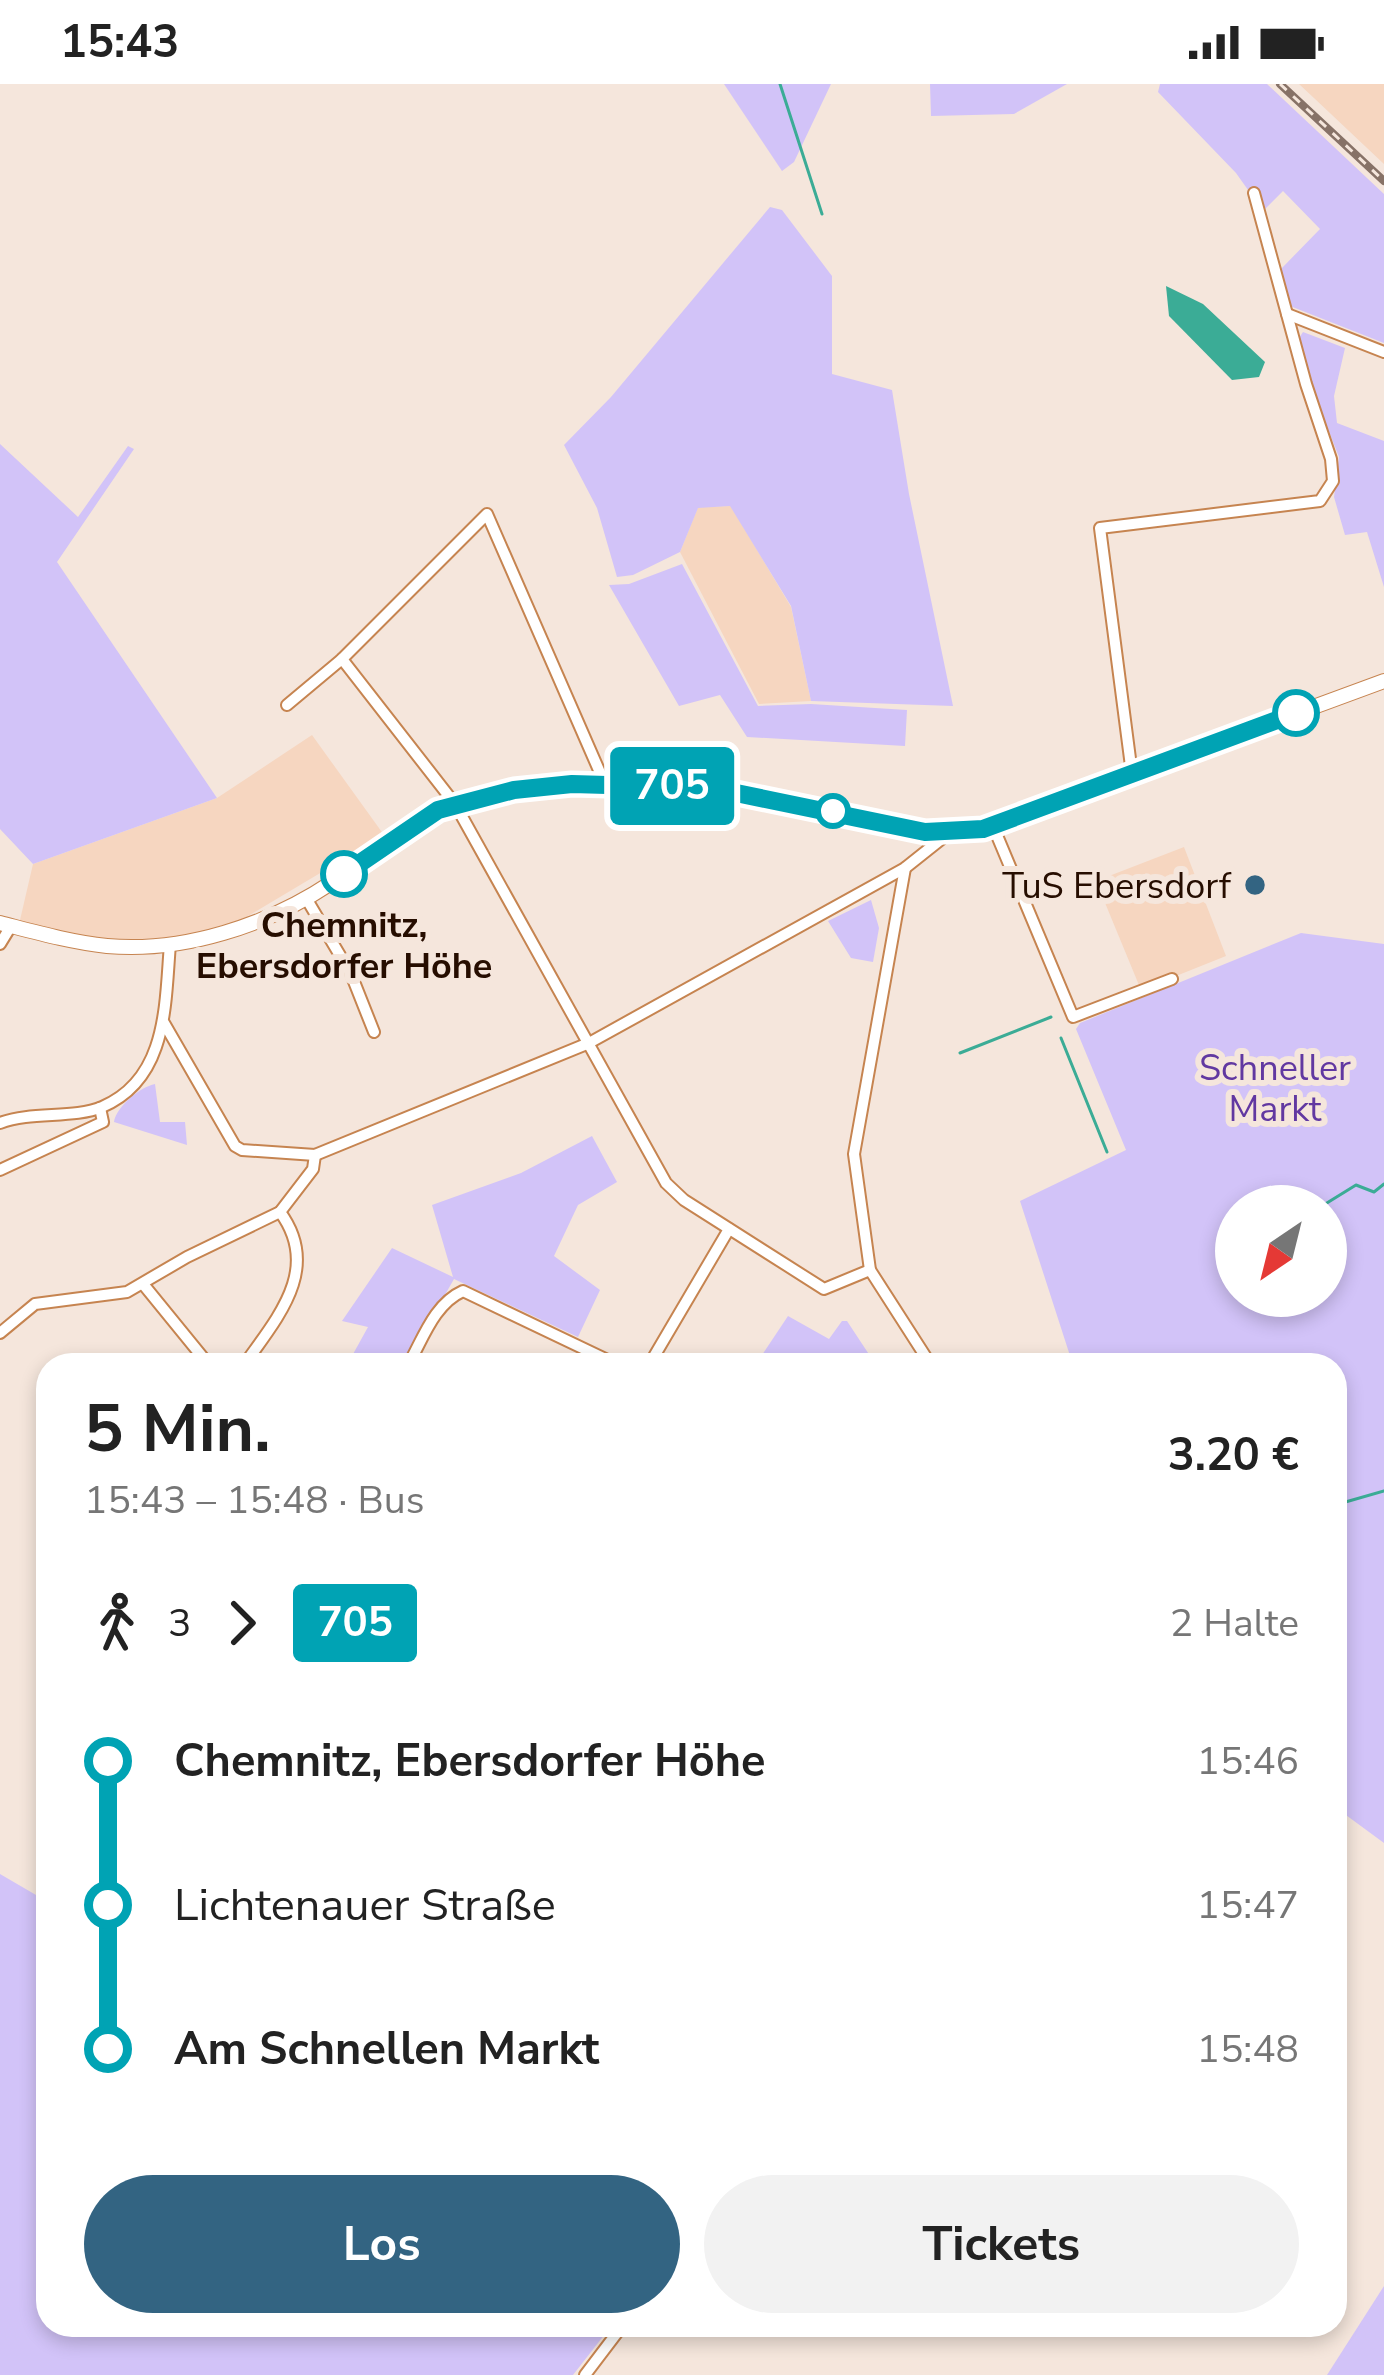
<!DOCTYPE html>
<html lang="de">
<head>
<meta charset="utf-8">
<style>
  :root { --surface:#fff; --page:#f2f2f2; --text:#222; --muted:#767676; --accent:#336482 }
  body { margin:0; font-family:"Nunito Sans",sans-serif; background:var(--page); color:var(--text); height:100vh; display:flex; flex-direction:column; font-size:45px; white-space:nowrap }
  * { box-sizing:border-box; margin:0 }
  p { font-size:39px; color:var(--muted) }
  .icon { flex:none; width:66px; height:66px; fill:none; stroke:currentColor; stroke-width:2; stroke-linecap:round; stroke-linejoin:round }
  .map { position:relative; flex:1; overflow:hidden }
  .side { position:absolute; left:36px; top:1269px; width:1311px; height:984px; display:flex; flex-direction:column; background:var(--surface); border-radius:36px; box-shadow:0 6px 18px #0003 }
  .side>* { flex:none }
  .badge { padding:0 24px; border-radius:9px; font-size:42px; line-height:78px }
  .needle { width:78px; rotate:215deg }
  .fabs { position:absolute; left:1215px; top:1101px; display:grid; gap:24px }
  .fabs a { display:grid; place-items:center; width:132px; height:132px; border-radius:50%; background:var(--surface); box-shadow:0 6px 18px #0003; font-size:60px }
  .map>.badge { position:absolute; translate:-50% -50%; box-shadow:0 0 0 6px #fff }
  .legs { display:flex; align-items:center; gap:18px; height:132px; padding:0 48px; font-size:39px }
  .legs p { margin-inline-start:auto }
  .head { display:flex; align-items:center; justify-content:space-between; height:204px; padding:0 48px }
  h1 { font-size:66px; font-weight:700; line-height:90px }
  .primary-button { display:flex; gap:24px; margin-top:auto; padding:24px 48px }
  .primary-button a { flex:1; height:138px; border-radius:72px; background:var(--accent); color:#fff; font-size:48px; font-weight:700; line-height:138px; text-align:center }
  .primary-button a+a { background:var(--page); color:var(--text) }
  ul { padding:0 48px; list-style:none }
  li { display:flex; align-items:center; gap:42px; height:144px; font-size:45px }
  li i { display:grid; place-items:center; width:18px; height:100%; margin:0 15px; background:currentColor }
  li i::after { content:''; width:30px; height:30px; margin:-15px; border:9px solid; border-radius:50%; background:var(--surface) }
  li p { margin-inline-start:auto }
  li:first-child i { background:linear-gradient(#0000 50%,currentColor 0) }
  li:last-child i { background:linear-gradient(currentColor 50%,#0000 0) }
  .status { display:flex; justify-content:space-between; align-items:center; height:84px; padding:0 60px; background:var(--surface); direction:ltr }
  .status svg { height:33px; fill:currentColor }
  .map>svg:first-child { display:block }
  .built { fill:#f6d6c0 }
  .green { fill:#d2c3f8; fill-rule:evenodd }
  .water { fill:#3bac96 }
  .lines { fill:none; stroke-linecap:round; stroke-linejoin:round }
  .stream { stroke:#3bac96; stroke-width:3 }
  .minor-casing { stroke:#c68450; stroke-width:14 }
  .major-casing { stroke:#c68450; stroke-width:16 }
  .minor { stroke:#fff; stroke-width:10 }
  .major { stroke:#fff; stroke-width:14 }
  .rail-casing { stroke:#877267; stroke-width:8 }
  .rail { stroke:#f5e6dc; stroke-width:3; stroke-dasharray:9; stroke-linecap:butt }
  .line-1-casing { stroke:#fff; stroke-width:27 }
  .line-1 { stroke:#00a3b4; stroke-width:18 }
  .stop-1-dot { fill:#fff; stroke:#00a3b4; stroke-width:6 }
  .poi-dot { fill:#336482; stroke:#f5e6dc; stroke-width:4.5 }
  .labels { text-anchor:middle; stroke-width:12; stroke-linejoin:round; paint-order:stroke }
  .poi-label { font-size:36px; fill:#260d00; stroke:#f5e6dc; text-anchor:end }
  .stop-label { font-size:36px; font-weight:bold; fill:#260d00; stroke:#f5e6dc }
  .park-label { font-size:36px; fill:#6138a1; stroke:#f5e6dc }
</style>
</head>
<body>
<div class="status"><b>15:43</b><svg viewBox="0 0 49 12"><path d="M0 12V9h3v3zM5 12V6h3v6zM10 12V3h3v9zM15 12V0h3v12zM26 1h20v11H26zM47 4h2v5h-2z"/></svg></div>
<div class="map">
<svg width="1384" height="2291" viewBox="0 0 1384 2291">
  <rect width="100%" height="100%" fill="#f5e6dc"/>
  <g class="built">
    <polygon points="1299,0 1384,0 1384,80 1314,14"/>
    <polygon points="731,422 791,523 811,617 759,620 680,468 698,423"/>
    <polygon points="312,651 384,751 201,860 102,868 17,849 33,780 217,714"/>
    <polygon points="1184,763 1226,872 1141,906 1096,797"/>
  </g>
  <g class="green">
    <polygon points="724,0 831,0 794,78 782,87"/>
    <polygon points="930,0 1067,0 1014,30 931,32"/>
    <polygon points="1160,0 1267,0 1384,110 1384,259 1290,222 1281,185 1320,145 1283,107 1263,127 1236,89 1158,8"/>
    <polygon points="770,123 782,126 832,192 832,290 892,306 909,410 953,622 811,617 791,522 730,422 698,424 680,468 633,491 617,493 597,424 564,361 611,313"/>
    <polygon points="1303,248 1345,264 1334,312 1337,339 1384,357 1384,503 1367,448 1345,451 1334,413 1339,373 1315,312 1299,254"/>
    <polygon points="0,360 78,433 128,362 134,365 57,478 217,714 33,780 0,745"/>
    <polygon points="682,480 758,622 811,620 907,626 905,662 747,653 720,611 679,622 609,501 629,500"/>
    <polygon points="871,816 879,844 873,878 851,874 828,837"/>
    <path d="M1301 849 1384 860V1759L1335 1723V1281H1073L1020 1117 1126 1066 1076 945 1080 939ZM1236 1122H1326V1212H1236Z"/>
    <path d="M155 1000 160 1038H185L187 1061 114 1038C116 1023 140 1003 155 1000Z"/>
    <polygon points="592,1052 617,1098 578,1121 554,1172 600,1206 578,1253 454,1195 405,1281 347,1281 368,1243 342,1237 392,1164 453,1193 432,1121 521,1089"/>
    <polygon points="788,1232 829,1255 842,1237 847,1237 876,1281 765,1281 758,1277"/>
    <polygon points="0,1790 48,1818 48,2241 612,2241 573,2291 0,2291"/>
    <polygon points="1384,2202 1384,2291 1327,2291"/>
  </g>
  <polygon class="water" points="1166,202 1203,220 1265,278 1259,293 1232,296 1169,232"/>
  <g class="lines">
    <g class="stream">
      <polyline points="780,0 822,130"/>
      <polyline points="1061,954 1107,1068"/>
      <polyline points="960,969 1051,933"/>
      <polyline points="1322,1122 1356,1101 1374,1108 1384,1100"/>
      <polyline points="1335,1421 1384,1407"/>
    </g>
    <defs>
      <g id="minor">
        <polyline points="1287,230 1384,268"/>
        <polyline points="342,575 455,720 666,1099 684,1116 824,1205 870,1186"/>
        <polyline points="287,621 342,575 487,430 605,700"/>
        <polyline points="1132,690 1100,444 1320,417 1333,397 1331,375 1306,300 1254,109"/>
        <polyline points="993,742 1073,933 1172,895"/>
        <polyline points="905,784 854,1070 870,1186 931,1281"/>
        <polyline points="306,814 351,890 374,948"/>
        <polyline points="0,860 11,842"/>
        <polyline points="164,939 235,1062 242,1066 315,1071 589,959 905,784 949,749"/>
        <path d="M0 1039C32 1027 73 1035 102 1023 168 995 165 920 170 860"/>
        <polyline points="0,1086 103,1038 100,1024"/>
        <polyline points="143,1200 209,1281"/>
        <polyline points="0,1249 35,1220 127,1208 187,1173 280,1128 313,1085 315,1071"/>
        <path d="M244 1281C277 1234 322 1185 280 1128"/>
        <path d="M408 1281C423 1255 434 1220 463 1207L618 1281"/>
        <polyline points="649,1281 729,1145"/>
        <polyline points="585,2291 623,2241"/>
      </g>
      <path id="major" d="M0 839C35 848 70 858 107 862 183 869 268 841 331 799 397 755 431 718 515 706 595 693 688 696 768 713 839 727 910 756 983 745L1384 597"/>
    </defs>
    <use href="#minor" class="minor-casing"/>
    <use href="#major" class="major-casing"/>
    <use href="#minor" class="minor"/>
    <use href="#major" class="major"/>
    <defs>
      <polyline id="rail" points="1280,0 1384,97"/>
    </defs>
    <use href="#rail" class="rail-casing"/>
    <use href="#rail" class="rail"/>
  </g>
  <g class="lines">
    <defs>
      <polyline id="line-1" points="344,790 438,726 514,706 572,700 712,704 925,748 983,745 1296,629"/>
    </defs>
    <use href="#line-1" class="line-1-casing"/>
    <use href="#line-1" class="line-1"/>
  </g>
  <g class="stop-1-dot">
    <circle cx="1296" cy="629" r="21"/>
    <circle cx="833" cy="727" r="15"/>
    <circle cx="344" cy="790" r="21"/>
  </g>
  <circle class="poi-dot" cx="1255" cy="801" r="12"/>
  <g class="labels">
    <g class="poi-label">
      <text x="1231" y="814">TuS Ebersdorf</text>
    </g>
    <g class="stop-label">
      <text x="344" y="853">Chemnitz,<tspan x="344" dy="41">Ebersdorfer Höhe</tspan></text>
    </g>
    <g class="park-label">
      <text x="1275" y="996">Schneller<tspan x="1275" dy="41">Markt</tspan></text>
    </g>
  </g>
</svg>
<div class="fabs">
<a><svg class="needle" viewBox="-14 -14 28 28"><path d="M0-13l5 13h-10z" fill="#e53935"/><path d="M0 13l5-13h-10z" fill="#767676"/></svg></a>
</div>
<b class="badge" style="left:672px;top:702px;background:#00a3b4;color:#fff">705</b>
<section class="side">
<div class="head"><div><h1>5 Min.</h1><p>15:43 – 15:48 · Bus</p></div><b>3.20 €</b></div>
<div class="legs"><svg class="icon" aria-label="walk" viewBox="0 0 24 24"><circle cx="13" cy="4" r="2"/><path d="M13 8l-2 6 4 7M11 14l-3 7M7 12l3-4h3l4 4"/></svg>3<svg class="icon" aria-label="forward" viewBox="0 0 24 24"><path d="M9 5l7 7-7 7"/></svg><b class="badge" style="background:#00a3b4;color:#fff">705</b><p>2 Halte</p></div>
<ul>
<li><i style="color:#00a3b4"></i><b>Chemnitz, Ebersdorfer Höhe</b><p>15:46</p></li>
<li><i style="color:#00a3b4"></i><span>Lichtenauer Straße</span><p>15:47</p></li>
<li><i style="color:#00a3b4"></i><b>Am Schnellen Markt</b><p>15:48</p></li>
</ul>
<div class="primary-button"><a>Los</a><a>Tickets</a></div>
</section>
</div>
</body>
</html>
